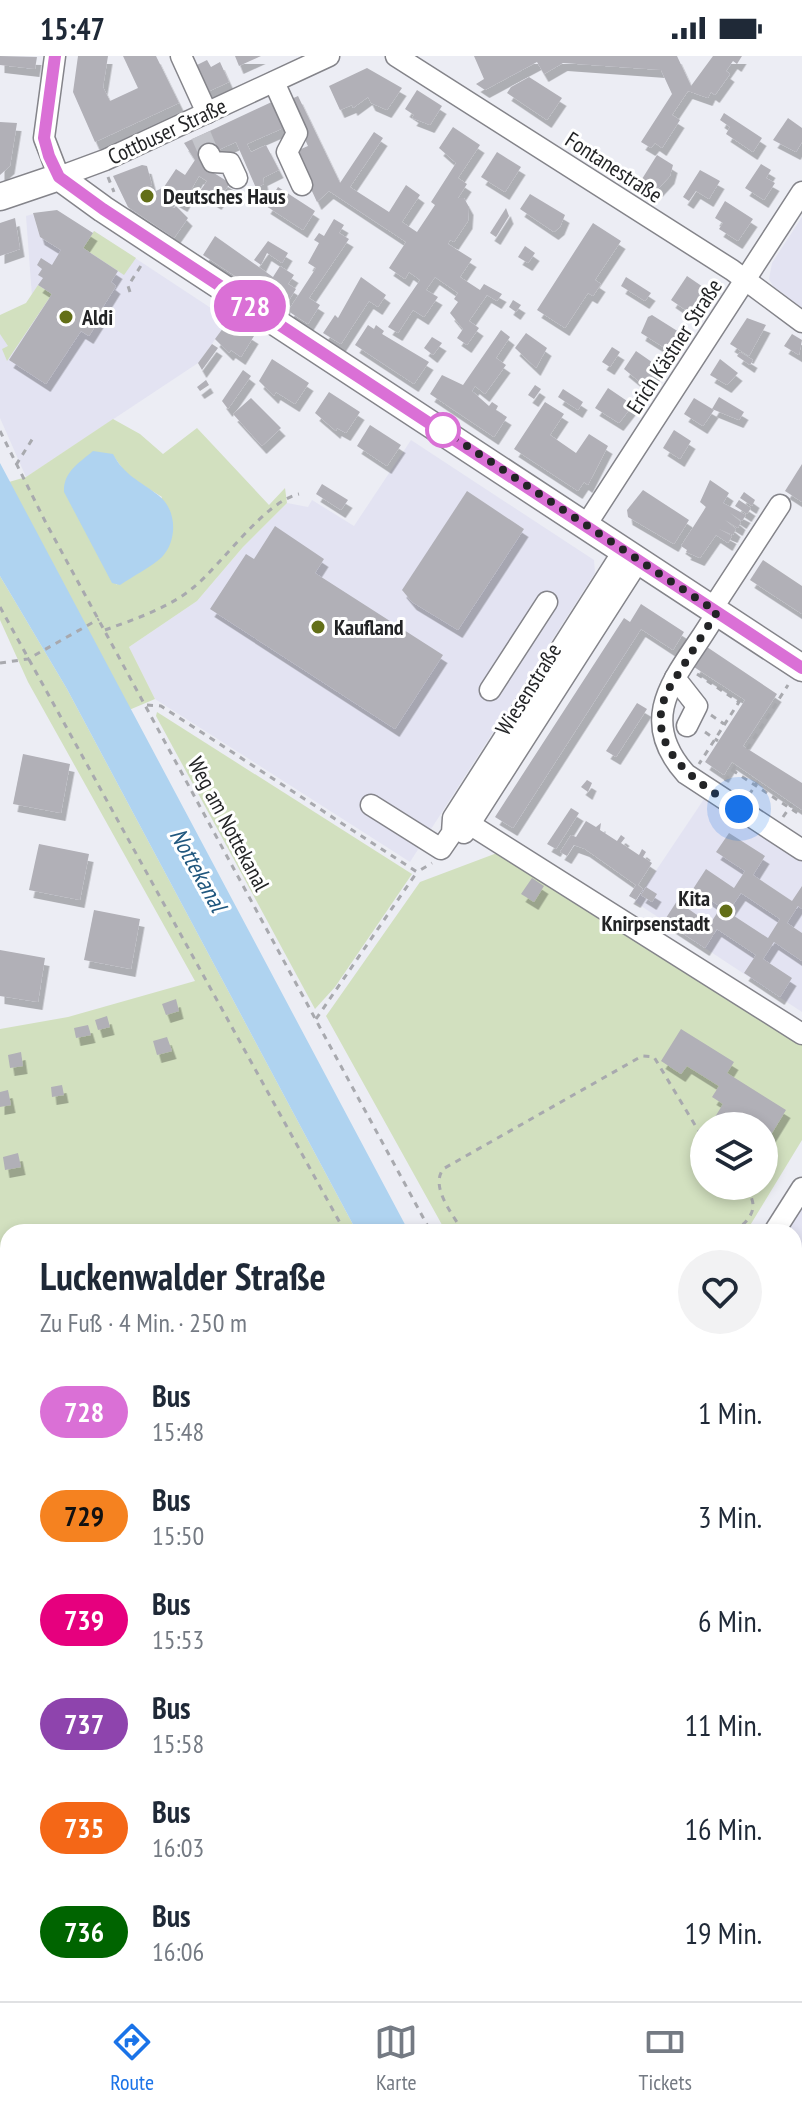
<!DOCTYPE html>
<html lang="de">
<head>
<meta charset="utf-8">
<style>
  :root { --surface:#fff; --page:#f2f2f3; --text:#1f2937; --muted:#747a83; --line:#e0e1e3; --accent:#1a73e8 }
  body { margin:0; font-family:"PT Sans Narrow",sans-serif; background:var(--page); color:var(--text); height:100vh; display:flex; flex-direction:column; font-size:30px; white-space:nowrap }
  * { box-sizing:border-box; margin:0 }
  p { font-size:26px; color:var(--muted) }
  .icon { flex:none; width:44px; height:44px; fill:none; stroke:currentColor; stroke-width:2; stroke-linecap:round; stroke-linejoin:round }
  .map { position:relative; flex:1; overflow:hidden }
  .panel { position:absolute; left:0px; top:1168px; width:802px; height:778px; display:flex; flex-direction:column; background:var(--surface); border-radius:24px 24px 0 0; box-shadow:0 4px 12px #0003 }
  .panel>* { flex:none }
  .badge { padding:0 16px; border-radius:26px; font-size:28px; line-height:52px }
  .tools { position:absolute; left:690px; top:1056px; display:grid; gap:16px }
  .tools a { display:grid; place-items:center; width:88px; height:88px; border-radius:50%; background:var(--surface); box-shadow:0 4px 12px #0003; font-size:40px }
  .you { position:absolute; width:40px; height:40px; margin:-20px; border:6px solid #fff; border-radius:50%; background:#1a73e8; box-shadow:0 0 0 12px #1a73e833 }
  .map>.badge { position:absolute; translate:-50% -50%; box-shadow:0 0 0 4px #fff }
  .round { display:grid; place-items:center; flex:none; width:84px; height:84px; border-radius:42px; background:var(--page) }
  .overview { display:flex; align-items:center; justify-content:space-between; height:136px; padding:0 40px }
  h1 { font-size:38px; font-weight:700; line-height:60px }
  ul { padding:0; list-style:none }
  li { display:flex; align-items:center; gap:24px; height:104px; padding:0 40px }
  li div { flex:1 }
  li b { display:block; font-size:30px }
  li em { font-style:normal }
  li .badge { min-width:88px; font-weight:700; text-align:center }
  .status { display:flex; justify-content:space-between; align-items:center; height:56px; padding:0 40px; background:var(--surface); direction:ltr }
  .status svg { height:22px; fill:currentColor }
  .tabs { display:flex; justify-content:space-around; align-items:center; height:112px; border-top:2px solid var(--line); background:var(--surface); font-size:22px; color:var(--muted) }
  .tabs a { display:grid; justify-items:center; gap:4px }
  .tabs .active { color:var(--accent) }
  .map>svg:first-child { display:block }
  .built { fill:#e3e3f2 }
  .green { fill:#d2e0bf; fill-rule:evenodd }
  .water { fill:#afd3f0 }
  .building { fill:#b1b0b7; fill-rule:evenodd; filter:url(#shadow) }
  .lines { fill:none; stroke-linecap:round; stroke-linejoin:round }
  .minor-tunnel { stroke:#c4c5cb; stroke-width:20; stroke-dasharray:20 10; stroke-linecap:butt }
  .minor-casing { stroke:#84848a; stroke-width:23 }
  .major-casing { stroke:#84848a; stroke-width:29 }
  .path { stroke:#a8a9ae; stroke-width:3; stroke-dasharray:6 6; stroke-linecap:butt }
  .minor { stroke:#fff; stroke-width:20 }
  .major { stroke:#fff; stroke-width:26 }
  .line-casing { stroke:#fff; stroke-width:18 }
  .line { stroke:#da70d6; stroke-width:12 }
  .walk { stroke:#232426; stroke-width:8; stroke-dasharray:0 14.4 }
  .poi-dot { fill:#636f18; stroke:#fff; stroke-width:3 }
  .stop-dot { fill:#fff; stroke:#da70d6; stroke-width:4 }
  .labels { text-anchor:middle; stroke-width:6; stroke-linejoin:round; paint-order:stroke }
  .street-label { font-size:22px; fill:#232426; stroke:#fff }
  .poi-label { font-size:22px; font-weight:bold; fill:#232426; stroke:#fff; text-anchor:start }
  .water-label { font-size:24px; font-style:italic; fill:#20577e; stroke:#fff }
</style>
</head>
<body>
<div class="status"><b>15:47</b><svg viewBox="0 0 49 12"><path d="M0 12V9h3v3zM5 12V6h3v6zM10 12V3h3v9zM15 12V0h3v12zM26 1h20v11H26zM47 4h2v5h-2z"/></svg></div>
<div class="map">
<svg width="802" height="1945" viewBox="0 0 802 1945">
  <defs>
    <filter id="shadow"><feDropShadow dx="4.5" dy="8" stdDeviation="0" flood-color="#0004"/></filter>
  </defs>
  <rect width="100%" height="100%" fill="#ecedf4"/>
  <g class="built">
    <polygon points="33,158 40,181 75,203 94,175 229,264 198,307 26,421 0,362 0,270 33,254 26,160"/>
    <polygon points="802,161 802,252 773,230 769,223 772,207"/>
    <polygon points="411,384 594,504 595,517 410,806 155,643 129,591 197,545 243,491 287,447 308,451 312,444 354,470"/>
    <polygon points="706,740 802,803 802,956 635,846"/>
    <polygon points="802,1139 802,1288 794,1282 794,1176 780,1176"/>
  </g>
  <g class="green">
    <polygon points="94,175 136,202 124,219 83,192"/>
    <polygon points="38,229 52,238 7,305 2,293 8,290 0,278 0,259 26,247"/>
    <path d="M113 363 140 378 163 398 197 372 269 449 285 432 287 447 243 491 197 545 129 591 155 643 129 654 9 426 26 421ZM112 398 128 420 162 441 116 529Z"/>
    <polygon points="0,520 67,633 357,1176 8,1176 8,1191 0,1193 0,973 68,961 195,925 28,626 0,564"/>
    <polygon points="157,656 412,818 335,931 315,953 156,660"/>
    <path d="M497 797 562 831 802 980V1084L746 1176H446L326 960 420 826ZM704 1070H764V1130H704Z"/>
    <polygon points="8,1459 8,1504 0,1494 0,1461"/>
    <polygon points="794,1489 802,1492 802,1887 794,1873"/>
  </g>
  <g class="water">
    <path d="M93 395 113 398C124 419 140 425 158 439 177 453 178 484 162 501 150 512 133 520 120 529L112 527 64 436C63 416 79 407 93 395Z"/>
    <polygon points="0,407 409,1176 357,1176 67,633 0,520"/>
    <polygon points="794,1878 802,1892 802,1945 781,1945 777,1938 794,1938"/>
  </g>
  <g class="building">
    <polygon points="0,0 37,1 35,13 0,9"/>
    <polygon points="78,0 108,0 103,31 110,45 138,32 123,0 156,0 179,47 95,86 73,36"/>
    <polygon points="235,0 261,0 239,10"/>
    <polygon points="474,0 677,0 691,30 713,0 742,0 737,8 733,5 726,15 730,18 715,39 711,36 708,42 688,35 672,59 680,64 662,92 655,87 651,92 641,86 672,38 661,14 563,7 544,18 537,6 485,34 476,28 484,23"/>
    <polygon points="207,4 211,11 220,6 229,26 203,38 191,12"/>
    <polygon points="367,12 402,32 387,54 371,47 368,41 353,52 352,49 340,54 329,30"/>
    <polygon points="529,21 562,42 547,64 507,37 511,31"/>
    <polygon points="417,34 442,50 430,69 412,62 414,59 405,53"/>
    <polygon points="298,40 340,127 374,76 383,82 350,131 389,156 406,129 420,139 402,166 417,176 435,149 431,146 456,107 439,92 453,71 480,89 458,122 467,128 458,142 464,142 469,151 468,165 454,186 450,184 448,188 472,203 460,221 480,234 484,228 502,238 497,245 487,239 469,265 479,272 467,289 457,282 463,273 450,257 458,246 454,243 458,237 435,221 426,234 438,241 424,261 413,254 398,277 388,271 420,224 409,216 405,223 389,212 406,186 329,135 317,146 294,96 308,90 287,45"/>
    <polygon points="276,44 288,70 247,88 251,96 266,89 279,114 263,122 264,128 256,132 236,86 205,100 209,114 230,127 217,146 200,135 207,125 199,120 183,148 171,141 167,148 174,152 176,150 188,162 174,182 128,151 113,120 142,109 147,110 152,129 144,132 145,135 152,137 164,131 176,113 185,119 195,104 184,87"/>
    <polygon points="724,57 762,82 753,96 726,78 730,71 720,64"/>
    <polygon points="788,62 802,72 802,86 796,96 773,84"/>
    <polygon points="0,66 17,67 10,110 0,119"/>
    <polygon points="497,96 521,111 505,136 481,121"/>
    <polygon points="657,99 673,109 670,120 658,133 642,123"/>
    <polygon points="761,108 771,114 766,122 775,127 764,144 745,132"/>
    <polygon points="700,114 720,125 709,143 696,135 689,145 683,141"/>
    <polygon points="278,131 315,155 303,174 266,150"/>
    <polygon points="530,138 565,159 560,171 554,176 520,153"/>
    <polygon points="725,145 753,163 738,185 719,173 723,167 715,162"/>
    <polygon points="506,152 509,160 496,181 490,177"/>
    <polygon points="57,154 93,177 83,192 118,215 111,226 116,230 98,259 93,255 91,259 99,264 89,280 81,275 46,328 9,304 52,238 38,229 43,222 38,219 42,213 37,209 41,202 52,209 61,194 40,181 33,157"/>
    <polygon points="15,162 20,193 0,200 0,167"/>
    <polygon points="334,163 344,169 339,177 349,183 309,242 320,249 308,268 288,255 316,212 308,207 319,187 314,184 319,177 324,180"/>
    <polygon points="593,167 621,185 595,224 601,228 593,240 588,237 565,272 537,254"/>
    <polygon points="215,180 273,221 280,210 294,219 288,228 296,233 284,252 203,199"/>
    <polygon points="268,185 288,197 282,207 267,197 261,209 254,204"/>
    <polygon points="525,190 535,197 528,207 518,201"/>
    <polygon points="687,220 706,233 690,257 671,244"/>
    <polygon points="361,221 386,239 378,251 369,245 341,288 323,277 335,259 338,262"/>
    <polygon points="626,221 651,237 645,245 621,230"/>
    <polygon points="513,244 521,249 516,256 509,251"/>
    <polygon points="652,259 679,276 668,294 641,277 648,261"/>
    <polygon points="747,262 766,269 749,300 730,288"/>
    <polygon points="229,264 254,280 241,301 231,294 229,297 215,283"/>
    <polygon points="368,269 374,273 376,269 384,275 382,278 429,306 414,328 355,289"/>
    <polygon points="501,274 510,281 496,302 506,309 485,338 475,330 472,335 489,350 492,346 498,350 496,354 507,361 494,381 430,338 442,319 463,329"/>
    <polygon points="526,277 547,292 536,312 515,292"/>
    <polygon points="792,278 802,284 799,299 784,290"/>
    <polygon points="432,281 442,287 433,299 424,292"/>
    <polygon points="212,288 218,292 202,314 198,307"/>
    <polygon points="612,291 620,296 610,311 602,306"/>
    <polygon points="636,295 659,311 646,331 624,313"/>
    <polygon points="740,296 753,304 750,309 737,300"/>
    <polygon points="272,303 309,327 295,348 276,336 274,340 259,325"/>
    <polygon points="720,303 738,317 727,329 710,319"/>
    <polygon points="243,314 251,320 228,353 222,345"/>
    <polygon points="206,324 209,329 200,335 197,331"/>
    <polygon points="535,329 541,333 534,343 528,339"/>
    <polygon points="608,332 633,349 619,367 595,352"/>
    <polygon points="563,333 583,346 578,354 558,341"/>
    <polygon points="329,336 360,356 346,377 337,372 336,375 315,357"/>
    <polygon points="719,341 744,356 739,364 712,353"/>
    <polygon points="251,342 281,372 262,390 233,358"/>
    <polygon points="694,342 714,354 703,370 684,358"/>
    <polygon points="545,346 564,358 550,379 576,397 589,378 608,390 588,429 584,426 578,435 514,393"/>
    <polygon points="370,369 401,389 387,410 357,390"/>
    <polygon points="674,374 691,385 680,403 663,392"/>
    <polygon points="802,408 802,446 785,435"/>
    <polygon points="710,424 729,437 723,447 746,459 742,465 730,457 741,466 738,472 725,464 736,473 733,479 719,473 732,480 728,487 716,479 700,502 686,496 687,494 681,490 706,451 700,446"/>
    <polygon points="322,428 348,444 341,454 316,438"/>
    <polygon points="643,434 689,464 674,488 628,461 627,454"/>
    <polygon points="467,435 524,473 458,574 412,546 402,534"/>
    <polygon points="744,436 755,444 752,450 740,442"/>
    <polygon points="739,444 751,452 747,458 735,450"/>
    <polygon points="275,470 324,503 315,517 443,599 395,673 210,553 246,498 254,503"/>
    <polygon points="763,504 802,530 802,558 750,524"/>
    <polygon points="641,548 684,576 673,594 641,573 513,772 495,761 624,562 630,566"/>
    <polygon points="707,591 777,638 743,690 802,727 802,754 732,706 724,719 705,706 745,644 694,611"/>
    <polygon points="637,647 647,653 616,701 606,695"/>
    <polygon points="23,698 70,708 61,757 13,748"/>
    <polygon points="587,724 592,727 588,736 581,731"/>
    <polygon points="571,752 579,757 556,793 547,788"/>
    <polygon points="586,765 596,771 601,767 600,774 617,785 621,779 625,782 621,787 639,799 642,793 646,796 643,801 652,807 638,829 643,833 636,844 629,840 636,829 585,793 574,789 567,800 560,796 571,779 576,781"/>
    <path d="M729 777 765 800 753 819 792 845 802 830V853L798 850 787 867 802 877V905L774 886 763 903 792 922 780 941 744 917 756 899 717 873 705 892 664 865 677 845 710 868 721 851 693 833 706 813 734 832 745 815 716 796ZM741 837 780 863 768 882 728 856Z"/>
    <polygon points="39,788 89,798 80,844 29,834"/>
    <polygon points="532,822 544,830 534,846 521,838"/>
    <polygon points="646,831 657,838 652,846 641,839"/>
    <polygon points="94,854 140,863 131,913 84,904"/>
    <polygon points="0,894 45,902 38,946 0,940"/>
    <polygon points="176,943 179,955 166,959 162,948"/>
    <polygon points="107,960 110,971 98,974 95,964"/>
    <polygon points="88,969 91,979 76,982 74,972"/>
    <polygon points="681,973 734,1006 727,1017 786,1054 764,1090 764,1070 729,1070 715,1061 723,1048 712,1041 719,1030 687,1010 681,1018 661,1005"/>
    <polygon points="167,981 172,995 157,999 153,985"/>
    <polygon points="21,996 23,1010 10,1012 8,999"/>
    <polygon points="62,1029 64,1039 52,1041 51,1031"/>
    <polygon points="8,1034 11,1049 0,1051 0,1036"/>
    <polygon points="18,1097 21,1111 5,1114 3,1101"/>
    <polygon points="802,1212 802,1284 794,1279 794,1225"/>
    <polygon points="8,1243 8,1262 2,1263 0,1244"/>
    <polygon points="4,1313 8,1328 0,1329 0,1314"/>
    <polygon points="802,1378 802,1448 794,1460 794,1394 801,1390 796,1387"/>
    <polygon points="8,1579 8,1604 0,1610 0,1585"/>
    <rect x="0" y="1725" width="8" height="10"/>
    <polygon points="8,1775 8,1790 5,1791 3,1776"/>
    <polygon points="8,1868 8,1893 0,1896 0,1871"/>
    <polygon points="102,1938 115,1938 117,1942 105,1945"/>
    <polygon points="168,1938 204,1938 199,1945 173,1945 166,1941"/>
    <polygon points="334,1938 338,1938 347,1945 329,1945"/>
    <polygon points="584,1939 586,1945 567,1945"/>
  </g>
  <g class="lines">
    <polyline class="minor-tunnel" points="201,79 209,98"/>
    <defs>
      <g id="minor">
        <polyline points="55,0 44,82 59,121 105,104 329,0"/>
        <polyline points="181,0 207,57"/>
        <polyline points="396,0 732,214 802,266"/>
        <polyline points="274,26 297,77 287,96 302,129"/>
        <polyline points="209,98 213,106 230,107 237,122"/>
        <polyline points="586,469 802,136"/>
        <polyline points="712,553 780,449"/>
        <path d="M717 556C686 612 630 656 686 718L802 794"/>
        <polyline points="675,622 697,650 687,670"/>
        <polyline points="490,634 547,546"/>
        <polyline points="371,749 441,793 452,777 453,762 624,494"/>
        <polyline points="471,769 802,978"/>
        <polyline points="464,777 639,504"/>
        <polyline points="774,1176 802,1132"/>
        <polyline points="0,1520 8,1531"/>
        <polyline points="514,1938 518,1945"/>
        <polyline points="242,1945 252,1945"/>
      </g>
      <polyline id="major" points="0,141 59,121 103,153 802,612"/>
    </defs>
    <use href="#minor" class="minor-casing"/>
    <use href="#major" class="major-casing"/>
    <g class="path">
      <polyline points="108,121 114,136"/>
      <polyline points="130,236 128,230 144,205"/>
      <polyline points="0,375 46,467 431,1176"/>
      <polyline points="16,409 33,382"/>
      <polyline points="0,551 345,1176"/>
      <path d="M105 574C135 563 169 552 194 531 223 507 264 446 299 438"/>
      <polyline points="0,607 28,603 99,563"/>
      <polyline points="697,618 739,646 699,708"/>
      <polyline points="147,649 161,650 417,816 432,807"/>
      <polyline points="711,659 724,668"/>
      <polyline points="705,676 718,685"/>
      <polyline points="747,693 788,629"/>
      <polyline points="732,714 802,760"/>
      <polyline points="725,725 736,709"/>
      <polyline points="749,739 758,725"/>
      <polyline points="783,761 792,748"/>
      <polyline points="316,963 417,816"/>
      <polyline points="764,1112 772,1102"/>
      <path d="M463 1176C453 1158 430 1132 443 1113L642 1000 654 1001 704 1084"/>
      <path d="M733 1176C753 1163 761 1148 743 1130"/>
      <polyline points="794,1354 802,1341"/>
      <polyline points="794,1718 802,1729"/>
      <polyline points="794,1766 802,1759"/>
      <polyline points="794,1850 802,1865"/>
    </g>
    <use href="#minor" class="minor"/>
    <use href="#major" class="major"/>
  </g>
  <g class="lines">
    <defs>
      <polyline id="line" points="55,0 44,82 49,100 59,121 103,153 802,612"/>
    </defs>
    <use href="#line" class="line-casing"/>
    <use href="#line" class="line"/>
    <path class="walk" d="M443 374 717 556 668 634C640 692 698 727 739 753"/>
  </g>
  <g class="poi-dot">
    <circle cx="147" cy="140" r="8"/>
    <circle cx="66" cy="261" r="8"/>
    <circle cx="318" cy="571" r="8"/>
    <circle cx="726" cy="855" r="8"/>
  </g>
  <circle class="stop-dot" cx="443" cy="374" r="16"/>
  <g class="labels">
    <g class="street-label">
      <text transform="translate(167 75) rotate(-25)" y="8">Cottbuser Straße</text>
      <text transform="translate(614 111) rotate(33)" y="8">Fontanestraße</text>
      <text transform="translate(674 290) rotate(-57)" y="8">Erich Kästner Straße</text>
      <text transform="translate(528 633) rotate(-58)" y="8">Wiesenstraße</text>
      <text transform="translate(229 768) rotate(62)" y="8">Weg am Nottekanal</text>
    </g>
    <g class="poi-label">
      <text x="163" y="148">Deutsches Haus</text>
      <text x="82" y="269">Aldi</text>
      <text x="334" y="579">Kaufland</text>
      <text x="710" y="850" text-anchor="end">Kita<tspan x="710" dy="25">Knirpsenstadt</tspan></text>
    </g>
    <g class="water-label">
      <text transform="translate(198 814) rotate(61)" y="8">Nottekanal</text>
    </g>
  </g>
</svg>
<div class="tools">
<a><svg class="icon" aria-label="layers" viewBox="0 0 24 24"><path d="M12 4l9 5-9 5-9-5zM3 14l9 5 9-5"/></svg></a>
</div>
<div class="you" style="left:739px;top:753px"></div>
<b class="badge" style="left:250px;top:250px;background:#da70d6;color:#fff">728</b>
<section class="panel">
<div class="overview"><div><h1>Luckenwalder Straße</h1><p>Zu Fuß · 4 Min. · 250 m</p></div><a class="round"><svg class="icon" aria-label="heart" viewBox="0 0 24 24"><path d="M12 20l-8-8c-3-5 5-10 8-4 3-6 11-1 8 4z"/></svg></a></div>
<ul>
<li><span class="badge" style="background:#da70d6;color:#fff">728</span><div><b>Bus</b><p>15:48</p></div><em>1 Min.</em></li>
<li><span class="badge" style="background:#f58220;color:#111">729</span><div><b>Bus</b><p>15:50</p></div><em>3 Min.</em></li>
<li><span class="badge" style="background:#e6007e;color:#fff">739</span><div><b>Bus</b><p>15:53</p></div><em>6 Min.</em></li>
<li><span class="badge" style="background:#8e44ad;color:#fff">737</span><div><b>Bus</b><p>15:58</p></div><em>11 Min.</em></li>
<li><span class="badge" style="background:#f46717;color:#fff">735</span><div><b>Bus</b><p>16:03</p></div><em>16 Min.</em></li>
<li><span class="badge" style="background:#006400;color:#fff">736</span><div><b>Bus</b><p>16:06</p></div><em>19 Min.</em></li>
</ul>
</section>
</div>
<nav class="tabs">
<a class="active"><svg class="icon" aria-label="directions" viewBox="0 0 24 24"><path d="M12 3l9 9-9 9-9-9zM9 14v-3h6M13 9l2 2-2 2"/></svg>Route</a>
<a><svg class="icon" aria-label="map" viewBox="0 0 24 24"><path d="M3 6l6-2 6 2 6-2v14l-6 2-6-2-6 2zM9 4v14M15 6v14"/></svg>Karte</a>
<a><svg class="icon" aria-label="tickets" viewBox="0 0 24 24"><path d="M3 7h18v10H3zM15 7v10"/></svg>Tickets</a>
</nav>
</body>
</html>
